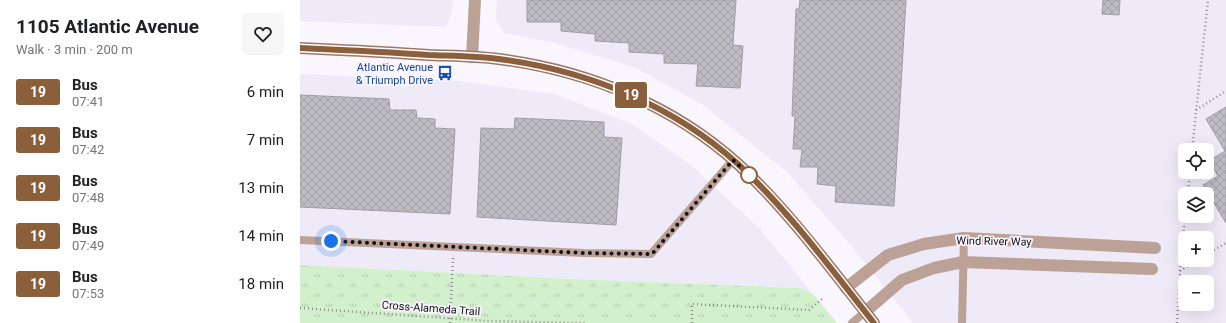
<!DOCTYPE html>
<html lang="en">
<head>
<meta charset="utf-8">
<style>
  :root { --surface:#fff; --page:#f6f6f6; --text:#202124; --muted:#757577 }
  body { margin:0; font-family:Roboto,sans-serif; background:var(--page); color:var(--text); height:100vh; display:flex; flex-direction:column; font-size:15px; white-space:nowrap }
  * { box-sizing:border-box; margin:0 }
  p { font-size:13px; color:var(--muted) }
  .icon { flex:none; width:22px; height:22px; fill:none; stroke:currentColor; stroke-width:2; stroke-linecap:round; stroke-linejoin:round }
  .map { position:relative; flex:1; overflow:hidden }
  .side { display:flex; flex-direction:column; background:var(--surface); width:300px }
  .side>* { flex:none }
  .badge { padding:0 8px; border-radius:3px; font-size:14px; line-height:26px }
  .controls { position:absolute; left:878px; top:143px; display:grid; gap:8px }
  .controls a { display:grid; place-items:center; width:36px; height:36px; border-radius:6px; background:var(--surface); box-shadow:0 4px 16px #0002; font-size:20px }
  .you { position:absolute; width:20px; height:20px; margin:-10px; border:3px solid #fff; border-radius:50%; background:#1a73e8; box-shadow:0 0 0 6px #1a73e833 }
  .map>.badge { position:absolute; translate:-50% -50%; box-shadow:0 0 0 2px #fff }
  .round { display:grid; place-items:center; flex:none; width:42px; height:42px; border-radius:6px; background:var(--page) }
  .summary { display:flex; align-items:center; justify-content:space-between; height:68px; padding:0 16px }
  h1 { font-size:19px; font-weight:700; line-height:30px }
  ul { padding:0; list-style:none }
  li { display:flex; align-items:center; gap:12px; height:48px; padding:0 16px }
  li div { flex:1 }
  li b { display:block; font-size:15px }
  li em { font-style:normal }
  li .badge { min-width:44px; font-weight:700; text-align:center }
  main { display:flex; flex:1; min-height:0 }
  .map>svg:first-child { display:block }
  .built { fill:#efeaf8; fill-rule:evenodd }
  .park { fill:url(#park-tufts) }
  .building { fill:url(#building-cross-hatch); stroke:#9f9da4 }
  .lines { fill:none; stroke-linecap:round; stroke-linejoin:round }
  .path { stroke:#8f8d92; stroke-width:2.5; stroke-dasharray:1 3; stroke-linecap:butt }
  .lane { stroke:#bca196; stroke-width:8 }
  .street { stroke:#bca196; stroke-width:12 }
  .secondary { stroke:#9e7767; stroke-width:12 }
  .line-casing { stroke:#fff; stroke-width:9 }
  .line { stroke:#8b5e3c; stroke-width:6 }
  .walk { stroke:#111013; stroke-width:4; stroke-dasharray:0 7.2 }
  .stop-dot { fill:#fff; stroke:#8b5e3c; stroke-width:2 }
  .labels { text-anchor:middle; stroke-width:3.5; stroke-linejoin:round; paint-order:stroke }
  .transit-label { font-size:11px; fill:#164399; stroke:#f9f6fd; text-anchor:end }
  .street-label { font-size:11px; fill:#111013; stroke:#f9f6fd }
</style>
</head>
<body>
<main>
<section class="side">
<div class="summary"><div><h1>1105 Atlantic Avenue</h1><p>Walk · 3 min · 200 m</p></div><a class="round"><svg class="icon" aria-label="heart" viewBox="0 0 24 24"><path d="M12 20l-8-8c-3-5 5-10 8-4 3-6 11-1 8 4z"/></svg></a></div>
<ul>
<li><span class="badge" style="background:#8b5e3c;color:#fff">19</span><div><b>Bus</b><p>07:41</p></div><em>6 min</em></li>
<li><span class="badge" style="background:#8b5e3c;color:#fff">19</span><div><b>Bus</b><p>07:42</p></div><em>7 min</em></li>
<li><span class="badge" style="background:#8b5e3c;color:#fff">19</span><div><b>Bus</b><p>07:48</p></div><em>13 min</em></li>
<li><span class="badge" style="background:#8b5e3c;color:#fff">19</span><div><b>Bus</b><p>07:49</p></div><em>14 min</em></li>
<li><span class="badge" style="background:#8b5e3c;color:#fff">19</span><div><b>Bus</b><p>07:53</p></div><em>18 min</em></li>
</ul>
</section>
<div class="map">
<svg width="926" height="323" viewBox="0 0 926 323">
  <defs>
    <pattern id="park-tufts" width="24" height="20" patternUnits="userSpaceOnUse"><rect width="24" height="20" fill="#d3f0cd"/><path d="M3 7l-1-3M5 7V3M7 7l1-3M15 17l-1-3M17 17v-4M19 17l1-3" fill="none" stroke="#b4cdaf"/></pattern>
    <pattern id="building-cross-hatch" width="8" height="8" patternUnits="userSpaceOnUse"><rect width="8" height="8" fill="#bebcc3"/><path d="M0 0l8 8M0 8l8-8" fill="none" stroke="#a2a1a7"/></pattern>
  </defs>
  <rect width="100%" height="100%" fill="#f9f6fd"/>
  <g class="built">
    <polygon points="0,0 153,0 152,12 146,27 0,21"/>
    <path d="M197 0H926V323H613L554 249 487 172 403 105 336 68 255 43 204 33 196 19ZM885 150H907V172H885ZM885 194H907V216H885ZM885 238H907V260H885ZM885 282H907V304H885Z"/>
    <polygon points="0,74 160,81 254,94 330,123 391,165 460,229 513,294 500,288 273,279 0,265"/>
  </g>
  <polygon class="park" points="0,265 273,279 500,288 513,294 537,323 0,323"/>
  <g class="building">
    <polygon points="227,0 436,0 433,45 443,46 440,88 396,86 398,64 364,63 364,54 329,52 329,43 295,41 295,34 261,31 261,22 227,22"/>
    <polygon points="500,0 606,0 594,206 535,202 536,186 517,184 518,167 500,167 502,149 493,149 495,116 492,116 496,9 499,9"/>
    <polygon points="803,0 820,0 819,15 802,14"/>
    <polygon points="0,95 89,99 90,110 116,110 117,118 135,119 135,128 155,129 150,214 0,207"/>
    <polygon points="926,107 926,223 903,185 918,176 909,161 925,151 906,119"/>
    <polygon points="215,118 304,122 304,137 322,138 316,225 177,217 181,128 214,129"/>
  </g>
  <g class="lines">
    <g class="path">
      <polyline points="896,110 926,91"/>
      <polyline points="892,150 908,0"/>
      <polyline points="888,194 890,172"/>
      <polyline points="907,254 926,243"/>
      <polyline points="880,271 885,216"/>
      <polyline points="0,308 189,321 285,323"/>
      <polyline points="150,323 153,258"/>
      <polyline points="392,323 392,304 509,310 523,298"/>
      <polyline points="877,323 880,271 898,260"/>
    </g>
    <g class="lane">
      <polyline points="0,240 284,253 351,254 433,160"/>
      <polyline points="552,323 565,312"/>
      <polyline points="662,323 664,238"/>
    </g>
    <g class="street">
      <polyline points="172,57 175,0"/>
      <polyline points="546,288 588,255 624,244 664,238 855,248"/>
      <polyline points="565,312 602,280 634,268 663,262 852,269"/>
    </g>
    <path class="secondary" d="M0 48C43 50 86 52 129 55 154 56 181 56 206 60 291 72 374 106 438 164 489 211 531 269 574 323"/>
  </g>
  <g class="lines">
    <defs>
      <path id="line" d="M0 48C43 50 86 52 129 55 154 56 181 56 206 60 290 72 374 106 438 164 489 211 531 269 574 323"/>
    </defs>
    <use href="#line" class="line-casing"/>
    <use href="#line" class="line"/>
    <polyline class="walk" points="31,241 284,253 352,254 433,160 449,175"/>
  </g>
  <defs>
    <symbol id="bus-bare" viewBox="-9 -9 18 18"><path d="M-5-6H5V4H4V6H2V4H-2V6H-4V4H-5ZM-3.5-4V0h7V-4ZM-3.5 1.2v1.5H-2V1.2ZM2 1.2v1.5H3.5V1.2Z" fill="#1a4fb4" stroke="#f9f6fd" stroke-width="2.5" paint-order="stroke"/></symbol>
  </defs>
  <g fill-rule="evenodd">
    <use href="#bus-bare" x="134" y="62" width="22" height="22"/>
  </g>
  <circle class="stop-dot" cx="449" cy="175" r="8"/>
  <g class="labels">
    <g class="transit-label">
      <text x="133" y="71">Atlantic Avenue<tspan x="133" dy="13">&amp; Triumph Drive</tspan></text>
    </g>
    <g class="street-label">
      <text transform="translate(694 241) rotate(1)" y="4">Wind River Way</text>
      <text transform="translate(131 308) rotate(4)" y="4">Cross-Alameda Trail</text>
    </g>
  </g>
</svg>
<div class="controls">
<a><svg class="icon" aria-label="locate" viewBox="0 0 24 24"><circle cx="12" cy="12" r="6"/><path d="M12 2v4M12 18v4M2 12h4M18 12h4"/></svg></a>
<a><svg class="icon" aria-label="layers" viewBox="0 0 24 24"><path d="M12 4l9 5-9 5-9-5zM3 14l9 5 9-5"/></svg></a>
<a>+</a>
<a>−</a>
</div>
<div class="you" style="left:31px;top:241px"></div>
<b class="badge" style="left:331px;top:95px;background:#8b5e3c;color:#fff">19</b>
</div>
</main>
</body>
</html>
